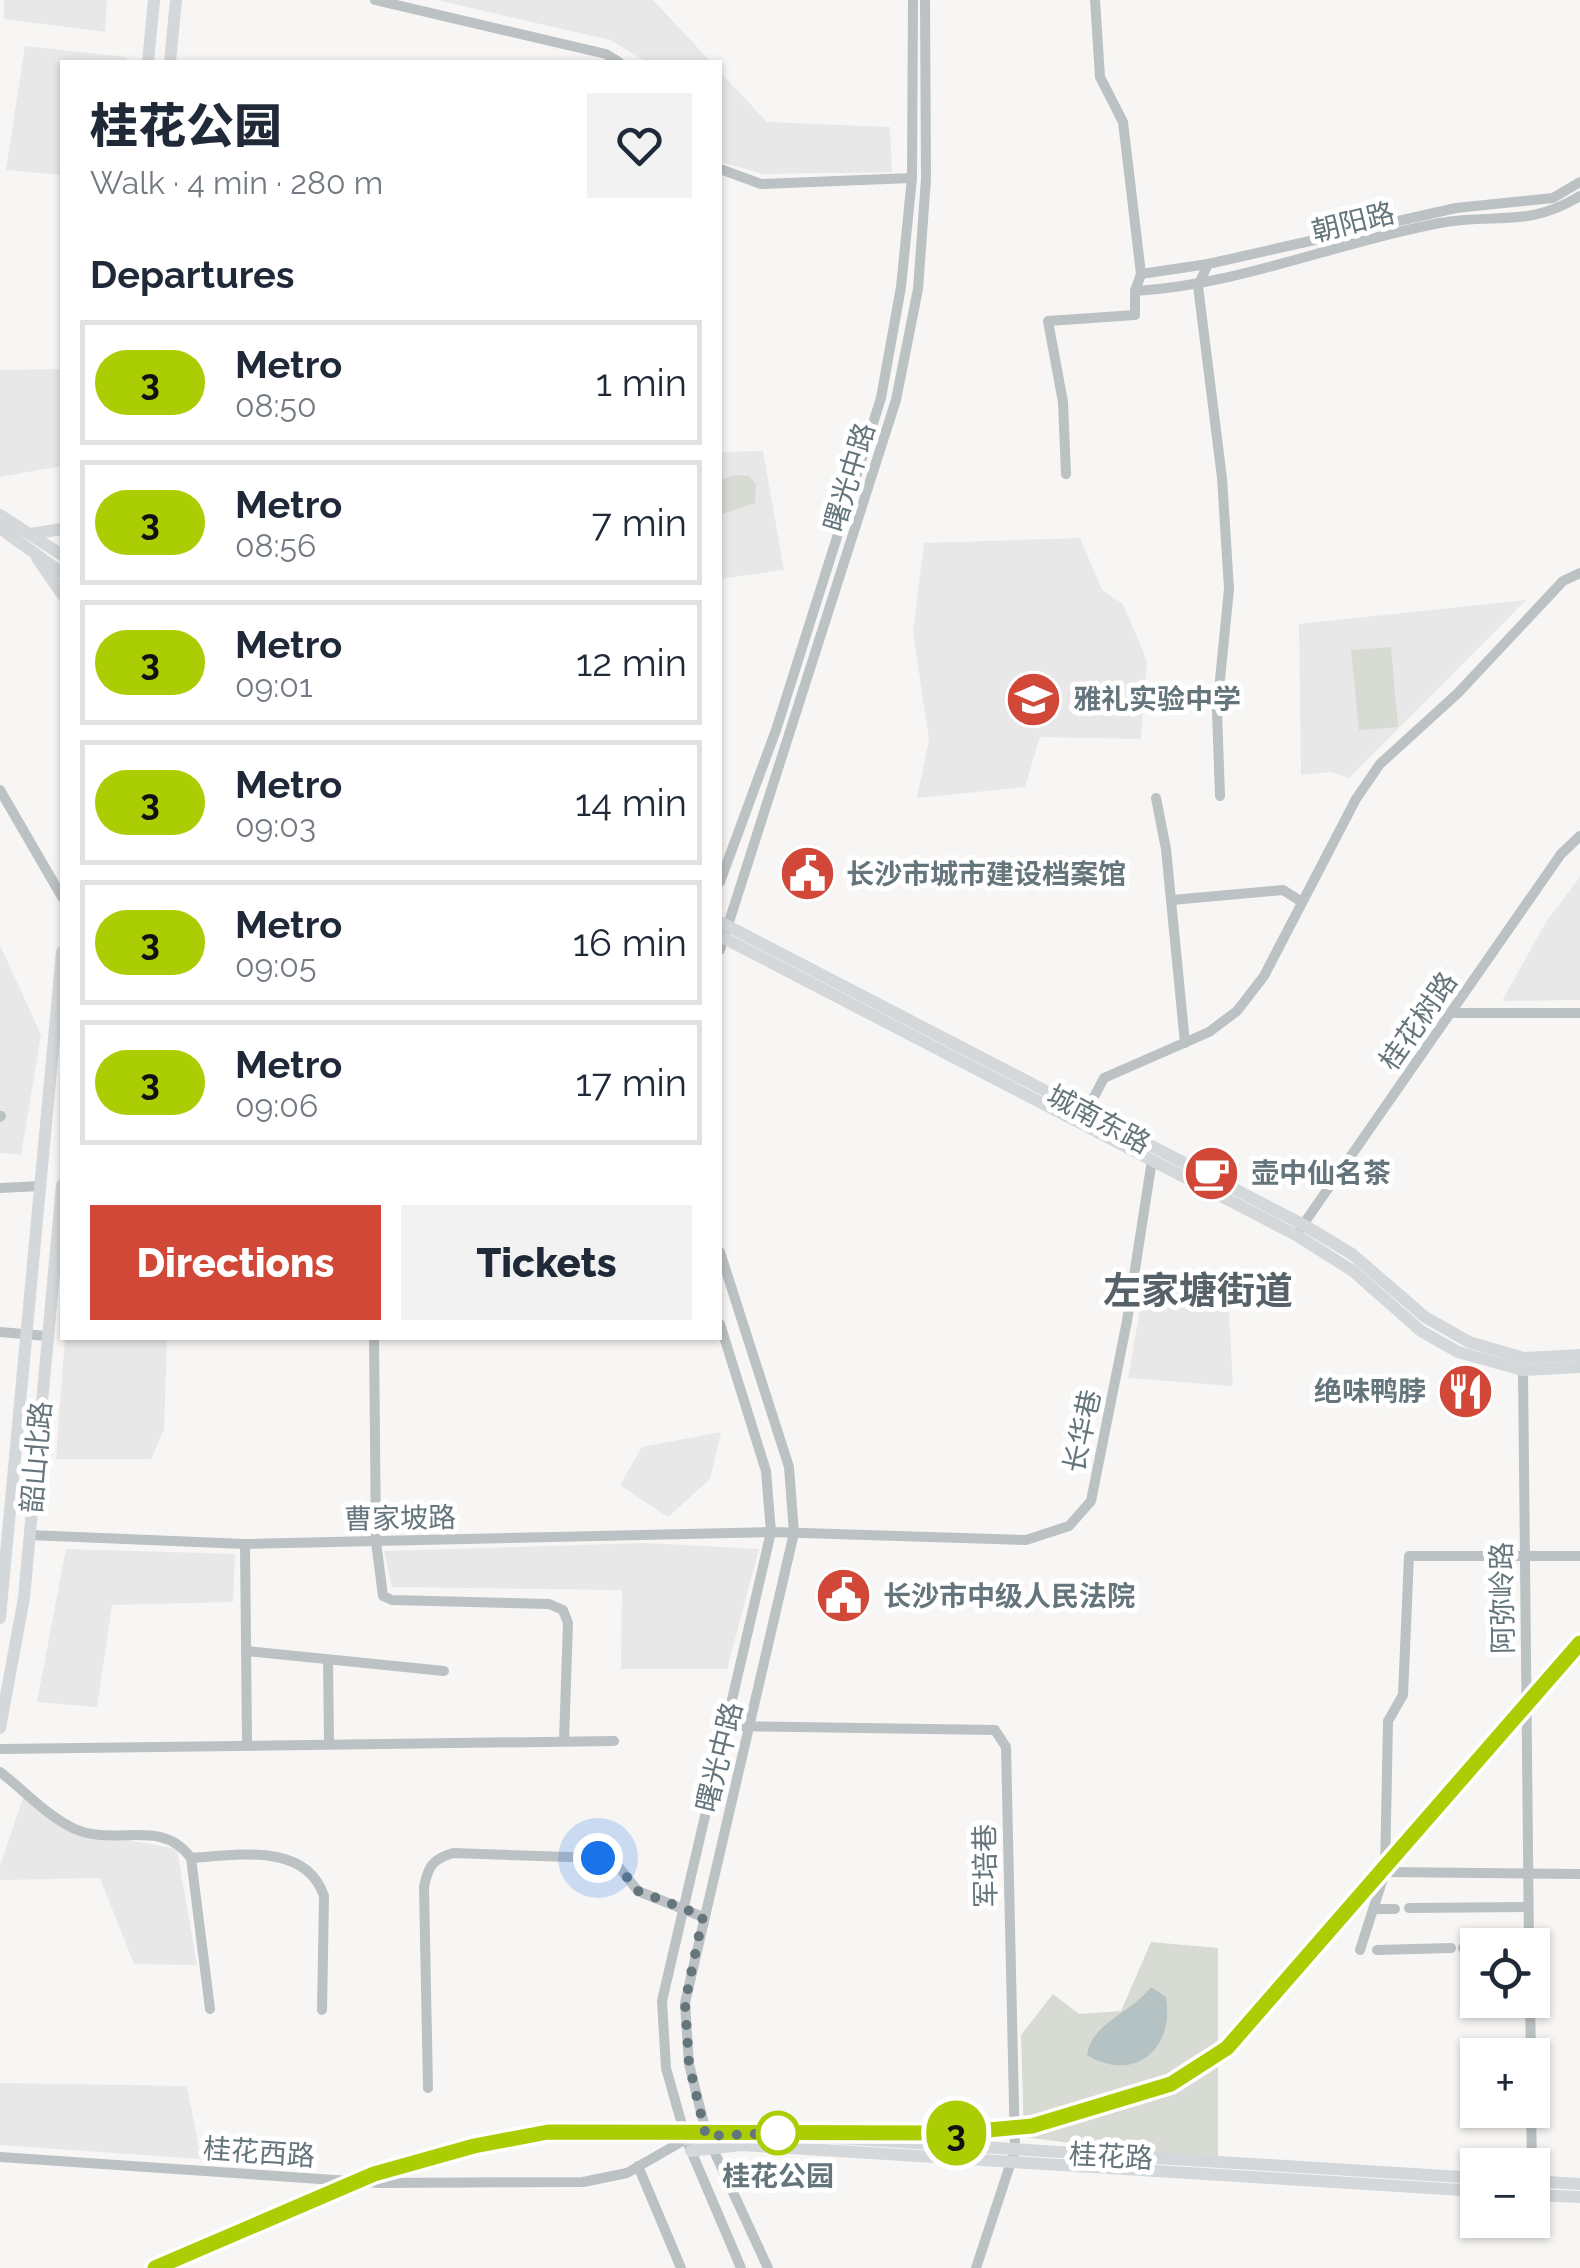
<!DOCTYPE html>
<html lang="en">
<head>
<meta charset="utf-8">
<style>
  :root { --surface:#fff; --page:#f2f2f3; --text:#1f2937; --muted:#747a83; --line:#e0e1e3; --accent:#d14839 }
  body { margin:0; font-family:Raleway,"Noto Sans SC",sans-serif; background:var(--page); color:var(--text); height:100vh; display:flex; flex-direction:column; font-size:38px; white-space:nowrap }
  * { box-sizing:border-box; margin:0 }
  p { font-size:32px; color:var(--muted) }
  .icon { flex:none; width:55px; height:55px; fill:none; stroke:currentColor; stroke-width:2; stroke-linecap:round; stroke-linejoin:round }
  .map { position:relative; flex:1; overflow:hidden }
  .sheet { position:absolute; left:60px; top:60px; width:662px; height:1280px; display:flex; flex-direction:column; background:var(--surface); border-radius:0px; box-shadow:0 2px 8px #0004 }
  .sheet>* { flex:none }
  .badge { padding:0 20px; border-radius:32px; font-size:35px; line-height:65px }
  .buttons { position:absolute; left:1460px; top:1928px; display:grid; gap:20px }
  .buttons a { display:grid; place-items:center; width:90px; height:90px; border-radius:0px; background:var(--surface); box-shadow:0 2px 8px #0004; font-size:50px }
  .you { position:absolute; width:50px; height:50px; margin:-25px; border:8px solid #fff; border-radius:50%; background:#1a73e8; box-shadow:0 0 0 15px #1a73e833 }
  .map>.badge { position:absolute; translate:-50% -50%; box-shadow:0 0 0 5px #fff }
  h2 { padding:0 30px; font-size:38px; line-height:90px }
  .round { display:grid; place-items:center; flex:none; width:105px; height:105px; border-radius:0px; background:var(--page) }
  .overview { display:flex; align-items:center; justify-content:space-between; height:170px; padding:0 30px }
  h1 { font-size:48px; font-weight:800; line-height:75px }
  .cta { display:flex; gap:20px; margin-top:auto; padding:20px 30px }
  .cta a { flex:1; height:115px; border-radius:0px; background:var(--accent); color:#fff; font-size:40px; font-weight:800; line-height:115px; text-align:center }
  .cta a+a { background:var(--page); color:var(--text) }
  ul { padding:0; list-style:none }
  li { display:flex; align-items:center; gap:30px; height:125px; margin:0 20px 15px; padding:0 10px; border:5px solid var(--line); border-radius:0px }
  li div { flex:1 }
  li b { display:block; font-size:38px }
  li em { font-style:normal }
  li .badge { min-width:110px; font-weight:700; text-align:center }
  .map>svg:first-child { display:block }
  .built { fill:#e7e8e7 }
  .green { fill:#d7dbd3 }
  .water { fill:#b5c2c4 }
  .lines { fill:none; stroke-linecap:round; stroke-linejoin:round }
  .minor { stroke:#bcc1c3; stroke-width:10 }
  .major { stroke:#d4d8da; stroke-width:12 }
  .line-casing { stroke:#fff; stroke-width:22 }
  .line { stroke:#abcd03; stroke-width:15 }
  .walk { stroke:#65757c; stroke-width:10; stroke-dasharray:0 18 }
  .stop-dot { fill:#fff; stroke:#abcd03; stroke-width:5 }
  .labels { text-anchor:middle; stroke-width:10; stroke-linejoin:round; paint-order:stroke }
  .street-label { font-size:28px; fill:#65757c; stroke:#fff }
  .poi-label { font-size:28px; font-weight:bold; fill:#65757c; stroke:#fff; text-anchor:start }
  .stop-label { font-size:28px; font-weight:bold; fill:#65757c; stroke:#fff }
  .district-label { font-size:38px; font-weight:bold; fill:#566268; stroke:#fff }
</style>
</head>
<body>
<div class="map">
<svg width="1580" height="2268" viewBox="0 0 1580 2268">
  <rect width="100%" height="100%" fill="#f7f6f4"/>
  <g class="built">
    <polygon points="4,0 107,0 105,32 4,19"/>
    <polygon points="437,0 653,0 711,62 647,62 610,40"/>
    <polygon points="25,46 127,57 126,62 62,62 62,175 6,170"/>
    <polygon points="720,72 767,122 890,127 892,172 763,174 724,163 720,157"/>
    <polygon points="62,369 62,466 0,477 0,370"/>
    <polygon points="763,451 784,570 720,579 720,452"/>
    <polygon points="1080,538 1102,590 1123,604 1147,661 1141,739 1040,737 1025,787 917,798 929,740 913,631 924,543"/>
    <polygon points="1526,600 1349,778 1331,772 1301,775 1299,624"/>
    <polygon points="1580,877 1580,1000 1502,1001 1546,922"/>
    <polygon points="0,945 41,1035 21,1155 0,1153"/>
    <polygon points="1143,1293 1228,1293 1233,1386 1128,1378"/>
    <polygon points="65,1338 167,1338 164,1429 151,1459 56,1459"/>
    <polygon points="721,1432 710,1479 668,1517 620,1485 642,1447"/>
    <polygon points="646,1543 759,1549 727,1669 621,1669 622,1590 392,1587 384,1551"/>
    <polygon points="66,1549 235,1554 233,1602 112,1605 97,1707 37,1702"/>
    <polygon points="25,1792 80,1831 177,1849 197,1965 134,1964 100,1878 0,1880 0,1866"/>
    <polygon points="0,2083 187,2086 201,2159 0,2145"/>
  </g>
  <g class="green">
    <polygon points="736,475 749,476 756,484 755,503 720,515 720,480"/>
    <polygon points="1391,647 1398,727 1359,730 1351,650"/>
    <polygon points="1151,1942 1218,1948 1218,2162 1024,2137 1021,2035 1053,1994 1079,2014 1121,2011"/>
  </g>
  <path class="water" d="M1151 1987 1166 1997C1175 2048 1135 2084 1087 2055 1091 2024 1132 2012 1151 1987Z"/>
  <g class="lines">
    <g class="minor">
      <polyline points="375,0 606,54 619,62"/>
      <polyline points="720,169 761,184 912,178"/>
      <polyline points="1208,264 1198,286 1222,478 1229,589 1217,710 1220,796"/>
      <polyline points="1141,274 1208,264 1456,208 1553,198 1580,182"/>
      <path d="M1135 291C1240 285 1337 242 1440 223 1496 213 1528 228 1580 196"/>
      <polyline points="1066,474 1063,402 1048,321 1135,315 1135,291 1141,274 1123,122 1100,77 1095,0"/>
      <polyline points="0,790 62,897"/>
      <polyline points="1156,798 1166,849 1185,1043"/>
      <polyline points="720,882 776,730 881,398 901,287 912,178 913,0"/>
      <polyline points="1172,900 1283,890 1302,902"/>
      <polyline points="720,950 896,400 918,289 926,179 925,0"/>
      <polyline points="1451,1013 1580,1013"/>
      <polyline points="1086,1112 1104,1078 1209,1032 1237,1011 1264,976 1356,799 1380,764 1458,693 1563,581 1580,573"/>
      <polyline points="0,1117 1,1116"/>
      <polyline points="0,1188 41,1186"/>
      <polyline points="1300,1229 1561,854 1580,836"/>
      <polyline points="720,1252 789,1467 794,1533 685,2003 689,2064 707,2136 768,2268"/>
      <polyline points="720,1324 766,1471 771,1532 662,2001 666,2068 686,2139 741,2268"/>
      <polyline points="0,1332 47,1336"/>
      <polyline points="374,1338 376,1542 383,1596 392,1600 549,1604 563,1610 568,1623 564,1741"/>
      <polyline points="1523,1370 1529,1945"/>
      <polyline points="30,1535 245,1544 771,1532 1026,1540 1069,1526 1091,1501 1127,1321 1152,1160"/>
      <polyline points="245,1544 247,1743"/>
      <polyline points="246,1651 444,1671"/>
      <polyline points="328,1660 329,1742"/>
      <polyline points="725,1726 995,1730 1006,1747 1015,2150 976,2268"/>
      <polyline points="0,1749 614,1741"/>
      <path d="M0 1772C24 1790 48 1817 75 1829 116 1847 161 1817 191 1858L210 2009"/>
      <path d="M191 1858C237 1855 306 1842 324 1896L322 2010"/>
      <polyline points="1385,1872 1580,1874"/>
      <polyline points="1409,1908 1528,1907"/>
      <polyline points="1374,1909 1395,1909"/>
      <polyline points="1463,1948 1478,1948"/>
      <polyline points="1360,1950 1385,1872 1388,1721 1403,1695 1409,1556 1580,1556"/>
      <polyline points="1377,1950 1451,1948"/>
      <polyline points="1530,2000 1531,2055"/>
      <path d="M428 2088 424 1887C428 1866 433 1859 453 1853L598 1858 618 1866 638 1891 703 1917"/>
      <polyline points="1531,2110 1532,2165"/>
      <polyline points="0,2157 379,2183 583,2182 627,2173 686,2139"/>
      <polyline points="638,2166 681,2268"/>
    </g>
    <g class="major">
      <polyline points="148,62 154,0"/>
      <polyline points="170,62 176,0"/>
      <polyline points="0,515 62,555"/>
      <polyline points="0,528 62,573"/>
      <polyline points="30,534 62,529"/>
      <polyline points="37,558 62,594"/>
      <polyline points="720,922 1302,1224 1352,1254 1425,1317 1469,1342 1524,1358 1580,1355"/>
      <polyline points="720,936 1296,1235 1353,1271 1421,1331 1458,1352 1523,1370 1580,1367"/>
      <polyline points="0,1618 62,952"/>
      <polyline points="0,1728 24,1598 62,1185"/>
      <polyline points="686,2139 740,2132 1478,2178"/>
      <polyline points="691,2151 741,2145 1478,2191"/>
      <polyline points="1532,2181 1580,2184"/>
      <polyline points="1532,2195 1580,2197"/>
    </g>
  </g>
  <g class="lines">
    <defs>
      <polyline id="line" points="155,2268 374,2174 474,2146 548,2132 956,2133 1032,2126 1171,2084 1227,2048 1580,1643"/>
    </defs>
    <use href="#line" class="line-casing"/>
    <use href="#line" class="line"/>
    <polyline class="walk" points="598,1858 618,1866 638,1891 703,1916 685,2003 689,2064 706,2136 778,2133"/>
  </g>
  <defs>
    <symbol id="school-disc" viewBox="-11 -11 22 22"><circle r="9.5" fill="#d14839" stroke="#fff"/><path d="M0-5L7-2L0 1L-7-2ZM-4 1L0 2.5L4 1V4Q0 6-4 4Z" fill="#fff"/></symbol>
    <symbol id="civic-disc" viewBox="-11 -11 22 22"><circle r="9.5" fill="#d14839" stroke="#fff"/><path d="M-.6-6.5H3V-4.5H.6V-3L4-1V1h2V6H-6V1h2V-1L-.6-3ZM-1.2 2.5V6h2.4V2.5Z" fill="#fff"/></symbol>
    <symbol id="cafe-disc" viewBox="-11 -11 22 22"><circle r="9.5" fill="#d14839" stroke="#fff"/><path d="M-5.5-4.5H6V0H3Q3 3.5 0 3.5H-2.5Q-5.5 3.5-5.5 0ZM3-3.2v2h1.7v-2ZM-6 4.5H4V6H-6Z" fill="#fff"/></symbol>
    <symbol id="restaurant-disc" viewBox="-11 -11 22 22"><circle r="9.5" fill="#d14839" stroke="#fff"/><path d="M-5-6h1v4h1v-4h1v4h1v-4h1v5L-1.5 .5V6h-2V.5L-5-1ZM5-6V6H3V1.5H1.5Q1.5-4 5-6Z" fill="#fff"/></symbol>
  </defs>
  <g fill-rule="evenodd">
    <use href="#school-disc" x="1002" y="668" width="63" height="63"/>
    <use href="#civic-disc" x="776" y="842" width="63" height="63"/>
    <use href="#cafe-disc" x="1180" y="1142" width="63" height="63"/>
    <use href="#restaurant-disc" x="1434" y="1360" width="63" height="63"/>
    <use href="#civic-disc" x="812" y="1564" width="63" height="63"/>
  </g>
  <circle class="stop-dot" cx="778" cy="2133" r="20"/>
  <g class="labels">
    <g class="street-label">
      <text transform="translate(1353 222) rotate(-14)" y="10">朝阳路</text>
      <text transform="translate(849 477) rotate(-73)" y="10">曙光中路</text>
      <text transform="translate(1418 1021) rotate(-55)" y="10">桂花树路</text>
      <text transform="translate(1099 1119) rotate(28)" y="10">城南东路</text>
      <text transform="translate(1082 1431) rotate(-78)" y="10">长华巷</text>
      <text transform="translate(36 1457) rotate(-85)" y="10">韶山北路</text>
      <text transform="translate(400 1518) rotate(-1)" y="10">曹家坡路</text>
      <text transform="translate(1502 1598) rotate(-91)" y="10">阿弥岭路</text>
      <text transform="translate(719 1757) rotate(-76)" y="10">曙光中路</text>
      <text transform="translate(985 1866) rotate(-91)" y="10">军培巷</text>
      <text transform="translate(259 2152) rotate(4)" y="10">桂花西路</text>
      <text transform="translate(1111 2156) rotate(3)" y="10">桂花路</text>
    </g>
    <g class="poi-label">
      <text x="1073" y="709">雅礼实验中学</text>
      <text x="846" y="884">长沙市城市建设档案馆</text>
      <text x="1251" y="1183">壶中仙名茶</text>
      <text x="1426" y="1401" text-anchor="end">绝味鸭脖</text>
      <text x="883" y="1606">长沙市中级人民法院</text>
    </g>
    <g class="stop-label">
      <text x="778" y="2186">桂花公园</text>
    </g>
    <g class="district-label">
      <text x="1198" y="1304">左家塘街道</text>
    </g>
  </g>
</svg>
<div class="buttons">
<a><svg class="icon" aria-label="locate" viewBox="0 0 24 24"><circle cx="12" cy="12" r="6"/><path d="M12 2v4M12 18v4M2 12h4M18 12h4"/></svg></a>
<a>+</a>
<a>−</a>
</div>
<div class="you" style="left:598px;top:1858px"></div>
<b class="badge" style="left:956px;top:2133px;background:#abcd03;color:#111">3</b>
<section class="sheet">
<div class="overview"><div><h1>桂花公园</h1><p>Walk · 4 min · 280 m</p></div><a class="round"><svg class="icon" aria-label="heart" viewBox="0 0 24 24"><path d="M12 20l-8-8c-3-5 5-10 8-4 3-6 11-1 8 4z"/></svg></a></div>
<h2>Departures</h2>
<ul>
<li><span class="badge" style="background:#abcd03;color:#111">3</span><div><b>Metro</b><p>08:50</p></div><em>1 min</em></li>
<li><span class="badge" style="background:#abcd03;color:#111">3</span><div><b>Metro</b><p>08:56</p></div><em>7 min</em></li>
<li><span class="badge" style="background:#abcd03;color:#111">3</span><div><b>Metro</b><p>09:01</p></div><em>12 min</em></li>
<li><span class="badge" style="background:#abcd03;color:#111">3</span><div><b>Metro</b><p>09:03</p></div><em>14 min</em></li>
<li><span class="badge" style="background:#abcd03;color:#111">3</span><div><b>Metro</b><p>09:05</p></div><em>16 min</em></li>
<li><span class="badge" style="background:#abcd03;color:#111">3</span><div><b>Metro</b><p>09:06</p></div><em>17 min</em></li>
</ul>
<div class="cta"><a>Directions</a><a>Tickets</a></div>
</section>
</div>
</body>
</html>
